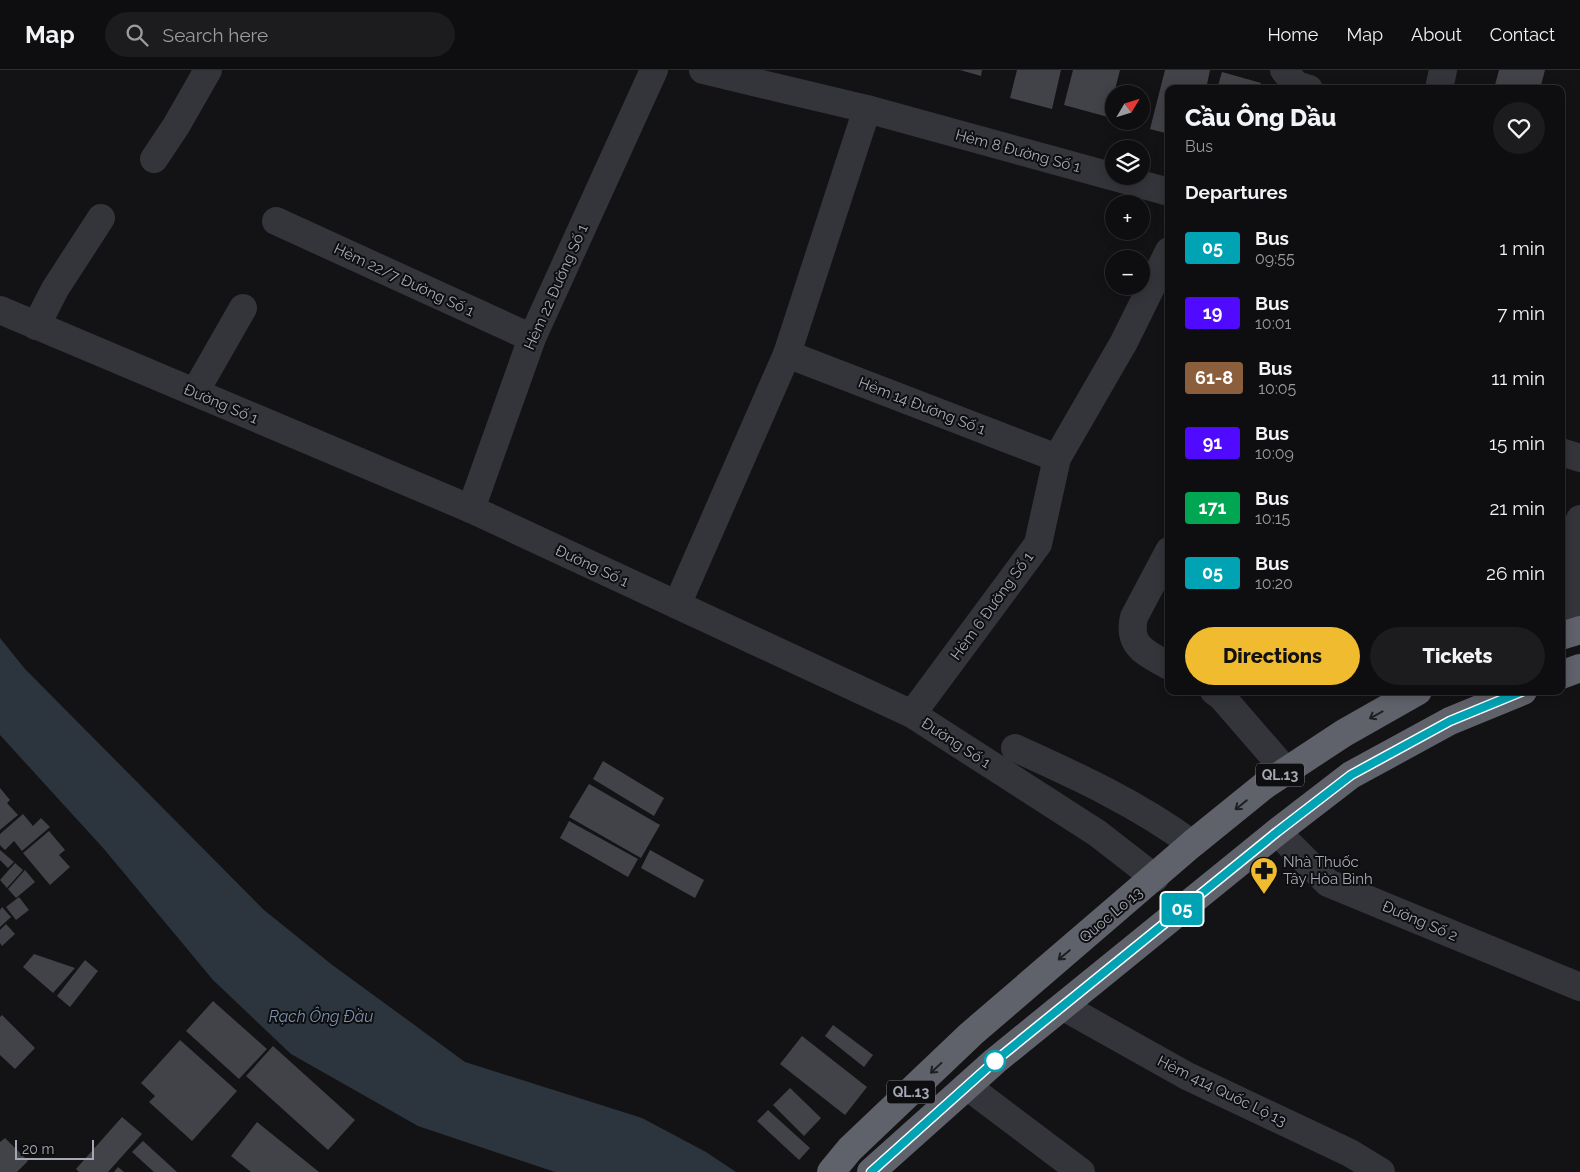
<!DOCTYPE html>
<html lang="en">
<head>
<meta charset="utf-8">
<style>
  :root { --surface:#0e0e10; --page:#1c1c1e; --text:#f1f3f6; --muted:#9b9c9f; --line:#2e2e30; --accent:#f1bb2f }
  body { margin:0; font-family:Raleway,sans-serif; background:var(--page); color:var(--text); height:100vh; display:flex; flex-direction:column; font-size:19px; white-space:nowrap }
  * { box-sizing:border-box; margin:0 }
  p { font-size:16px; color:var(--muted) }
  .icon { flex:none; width:28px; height:28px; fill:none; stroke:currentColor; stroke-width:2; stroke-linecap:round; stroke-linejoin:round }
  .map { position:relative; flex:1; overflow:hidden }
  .side { position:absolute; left:1165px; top:15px; width:400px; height:610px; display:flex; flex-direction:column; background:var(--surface); border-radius:10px; box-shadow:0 2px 12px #0003,0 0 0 1px var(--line) }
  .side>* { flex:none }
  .badge { padding:0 10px; border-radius:4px; font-size:18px; line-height:32px }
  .needle { width:32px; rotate:52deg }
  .tools { position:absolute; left:1105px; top:15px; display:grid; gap:10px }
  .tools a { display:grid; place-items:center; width:45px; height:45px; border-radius:50%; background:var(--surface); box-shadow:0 2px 12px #0003,0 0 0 1px var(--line); font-size:25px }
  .scale { position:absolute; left:15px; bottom:12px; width:79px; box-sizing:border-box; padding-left:5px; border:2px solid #a5a9b5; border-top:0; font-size:14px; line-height:18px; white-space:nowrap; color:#a5a9b5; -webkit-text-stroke:4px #0e0e10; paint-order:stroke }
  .map>.badge { position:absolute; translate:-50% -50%; box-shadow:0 0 0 2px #fff }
  h2 { padding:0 20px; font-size:19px; line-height:45px }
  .round { display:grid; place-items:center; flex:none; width:52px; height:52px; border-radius:26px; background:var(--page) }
  .overview { display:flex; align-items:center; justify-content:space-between; height:85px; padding:0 20px }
  h1 { font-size:24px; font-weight:800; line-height:38px }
  .cta { display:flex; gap:10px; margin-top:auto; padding:10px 20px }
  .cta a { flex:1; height:58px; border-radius:30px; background:var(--accent); color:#111; font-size:20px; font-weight:800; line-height:58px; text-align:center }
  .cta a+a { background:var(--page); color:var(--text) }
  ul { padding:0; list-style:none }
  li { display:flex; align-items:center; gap:15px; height:65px; padding:0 20px }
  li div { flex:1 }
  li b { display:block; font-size:19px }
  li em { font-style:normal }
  li .badge { min-width:55px; font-weight:700; text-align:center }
  header { display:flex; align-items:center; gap:30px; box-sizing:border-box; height:70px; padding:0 25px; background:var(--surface); border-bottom:1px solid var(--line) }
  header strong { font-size:24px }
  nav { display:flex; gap:28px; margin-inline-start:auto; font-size:18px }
  .search { width:350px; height:45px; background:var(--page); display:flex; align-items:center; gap:12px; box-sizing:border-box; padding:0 18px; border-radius:28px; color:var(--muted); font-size:19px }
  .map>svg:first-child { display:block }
  .water { fill:#2c353d }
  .building { fill:#424348 }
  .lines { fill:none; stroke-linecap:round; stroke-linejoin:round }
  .minor { stroke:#34353a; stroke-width:28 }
  .highway { stroke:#60626b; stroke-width:28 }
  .oneway { stroke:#1e1f22 }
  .line-casing { stroke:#fff; stroke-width:11 }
  .line { stroke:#00a3b4; stroke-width:8 }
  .stop-dot { fill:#fff; stroke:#00a3b4; stroke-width:2.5 }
  .labels { text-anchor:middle; stroke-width:4; stroke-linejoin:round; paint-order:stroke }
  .shield { fill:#0e0e10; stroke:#787a84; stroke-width:1 }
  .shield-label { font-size:14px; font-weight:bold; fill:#a5a9b5 }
  .street-label { font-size:15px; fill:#a5a9b5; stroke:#0e0e10 }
  .poi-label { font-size:15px; fill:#a5a9b5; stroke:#0e0e10; text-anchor:start }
  .water-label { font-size:16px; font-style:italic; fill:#7b94b0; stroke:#0e0e10 }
</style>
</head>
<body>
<header>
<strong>Map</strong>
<div class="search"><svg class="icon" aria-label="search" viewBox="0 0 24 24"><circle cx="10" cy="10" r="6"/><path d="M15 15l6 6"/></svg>Search here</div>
<nav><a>Home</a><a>Map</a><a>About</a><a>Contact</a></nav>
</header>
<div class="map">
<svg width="1580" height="1102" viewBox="0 0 1580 1102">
  <rect width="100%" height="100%" fill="#131315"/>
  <polygon class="water" points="0,568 25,599 264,840 331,894 465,992 642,1048 706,1082 736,1102 555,1102 418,1056 291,984 213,910 104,779 0,665"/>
  <g class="building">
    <polygon points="960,0 982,0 981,6"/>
    <polygon points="1017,0 1061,0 1052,39 1010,28"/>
    <polygon points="1073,0 1120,0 1108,47 1064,35"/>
    <polygon points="1165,0 1210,0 1206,19 1169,19 1169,64 1150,59"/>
    <polygon points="1499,0 1545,0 1540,19 1494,19"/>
    <polygon points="1222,2 1261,13 1259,19 1217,19"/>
    <polygon points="603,691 664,728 654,746 593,709"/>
    <polygon points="589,714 660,755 641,788 569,747"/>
    <polygon points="0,718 10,730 7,733 18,745 0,760"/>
    <polygon points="23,744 33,756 41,748 50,757 22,781 14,771 5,780 0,775 0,764"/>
    <polygon points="569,751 638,789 628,807 560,768"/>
    <polygon points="49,761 65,780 59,785 70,797 50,815 23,783"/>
    <polygon points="0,780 14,792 8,798 0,790"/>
    <polygon points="650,780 704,810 695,828 641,798"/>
    <polygon points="15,793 23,800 7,818 0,810"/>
    <polygon points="25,800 35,812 16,828 8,819"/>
    <polygon points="19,827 29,840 16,850 6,837"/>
    <polygon points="2,837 11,847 0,857 0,840"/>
    <polygon points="6,854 15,864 2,876 0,873 0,860"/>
    <polygon points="34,884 75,898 53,923 23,897"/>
    <polygon points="85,890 98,901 70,937 57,926"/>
    <polygon points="213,931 267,979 239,1009 186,961"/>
    <polygon points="2,945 35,978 15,999 0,985 0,947"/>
    <polygon points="833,955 873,985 864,997 825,966"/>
    <polygon points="802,966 867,1017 845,1045 780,994"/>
    <polygon points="180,970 237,1021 192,1071 149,1032 155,1026 141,1013"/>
    <polygon points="273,976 355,1050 328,1080 246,1006"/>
    <polygon points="790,1018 821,1048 804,1066 773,1035"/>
    <polygon points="768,1040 810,1078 799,1090 757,1051"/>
    <polygon points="122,1047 142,1064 108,1102 79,1102 76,1099"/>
    <polygon points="257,1052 319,1102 251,1102 231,1086"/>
    <polygon points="5,1068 28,1091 17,1102 0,1102 0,1072"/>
    <polygon points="143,1071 177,1102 154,1102 132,1082"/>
    <polygon points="118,1097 124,1102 114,1102"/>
  </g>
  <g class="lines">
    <g class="minor">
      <polyline points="703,0 867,39 1169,122"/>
      <polyline points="1284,0 1296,15 1309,19"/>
      <polyline points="1439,19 1443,0"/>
      <polyline points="154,89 176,56 208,0"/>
      <polyline points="276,151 532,268"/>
      <polyline points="0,240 471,439 912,644 1097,763 1155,808"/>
      <polyline points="36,256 55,219 101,148"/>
      <polyline points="787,284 1057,388"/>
      <polyline points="195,322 243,238"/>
      <polyline points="1561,382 1580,388"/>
      <polyline points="471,439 532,268 654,0"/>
      <path d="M1169 481 1134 547C1127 577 1147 583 1169 596"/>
      <polyline points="677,535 787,284 867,39"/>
      <path d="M1573 562C1566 515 1566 496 1580 449"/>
      <polyline points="1214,621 1222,627 1286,701"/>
      <polyline points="912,644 1038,474 1057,388 1124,272 1169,181"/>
      <path d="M1015 678C1077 706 1138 734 1192 774"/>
      <polyline points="1277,762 1328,813 1580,917"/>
      <polyline points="1064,937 1187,1006 1350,1083 1381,1102"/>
      <polyline points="967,1016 1081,1102"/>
    </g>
    <g class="highway">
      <polyline points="1561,566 1580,560"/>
      <polyline points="1561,605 1580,598"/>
      <polyline points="831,1102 850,1079 971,964 1192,774 1265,715 1344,663 1418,621"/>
      <polyline points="871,1102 995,991 1277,762 1351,705 1450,651 1523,621"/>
    </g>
  </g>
  <defs><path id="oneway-shaft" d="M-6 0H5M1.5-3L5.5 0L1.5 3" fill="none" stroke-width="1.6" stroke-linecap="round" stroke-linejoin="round" transform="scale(1.25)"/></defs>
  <g class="oneway">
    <use href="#oneway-shaft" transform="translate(1376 645) rotate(151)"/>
    <use href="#oneway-shaft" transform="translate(1241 735) rotate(141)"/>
    <use href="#oneway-shaft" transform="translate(1064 885) rotate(140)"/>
    <use href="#oneway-shaft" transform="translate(936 998) rotate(137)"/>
  </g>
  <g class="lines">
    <defs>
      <polyline id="line" points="871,1102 995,991 1277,762 1351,705 1450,651 1523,621"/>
    </defs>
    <use href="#line" class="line-casing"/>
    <use href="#line" class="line"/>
  </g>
  <defs>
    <symbol id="pharmacy-pin" viewBox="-11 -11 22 30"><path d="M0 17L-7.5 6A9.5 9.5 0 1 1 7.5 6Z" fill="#f1bb2f" stroke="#0e0e10"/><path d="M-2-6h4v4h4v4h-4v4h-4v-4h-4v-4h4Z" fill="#111"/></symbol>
  </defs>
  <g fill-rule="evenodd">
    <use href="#pharmacy-pin" x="1248" y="785" width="32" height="43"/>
  </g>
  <circle class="stop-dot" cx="995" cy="991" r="10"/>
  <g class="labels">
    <g class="shield">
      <rect x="1256" y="693.5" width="48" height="23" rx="4"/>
      <rect x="887" y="1010.5" width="48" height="23" rx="4"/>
    </g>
    <g class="shield-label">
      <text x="1280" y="710">QL.13</text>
      <text x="911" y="1027">QL.13</text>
    </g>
    <g class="street-label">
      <text transform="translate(1018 81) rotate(15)" y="5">Hẻm 8 Đường Số 1</text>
      <text transform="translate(404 210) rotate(25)" y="5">Hẻm 22/7 Đường Số 1</text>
      <text transform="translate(556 217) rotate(-66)" y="5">Hẻm 22 Đường Số 1</text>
      <text transform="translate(221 334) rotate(23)" y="5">Đường Số 1</text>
      <text transform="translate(922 336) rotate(21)" y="5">Hẻm 14 Đường Số 1</text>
      <text transform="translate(592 496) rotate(25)" y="5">Đường Số 1</text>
      <text transform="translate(992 536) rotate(-54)" y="5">Hẻm 6 Đường Số 1</text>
      <text transform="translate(956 673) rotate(33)" y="5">Đường Số 1</text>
      <text transform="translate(1111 845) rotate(-40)" y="5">Quoc Lo 13</text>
      <text transform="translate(1420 851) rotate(23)" y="5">Đường Số 2</text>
      <text transform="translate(1222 1021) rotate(26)" y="5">Hẻm 414 Quốc Lộ 13</text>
    </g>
    <g class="poi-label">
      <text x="1283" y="797">Nhà Thuốc<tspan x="1283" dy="17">Tây Hòa Bình</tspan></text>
    </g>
    <g class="water-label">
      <text x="321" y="952">Rạch Ông Đầu</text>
    </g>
  </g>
</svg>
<div class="tools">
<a><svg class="needle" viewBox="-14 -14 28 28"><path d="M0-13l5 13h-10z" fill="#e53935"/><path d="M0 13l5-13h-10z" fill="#9b9c9f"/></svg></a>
<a><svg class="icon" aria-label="layers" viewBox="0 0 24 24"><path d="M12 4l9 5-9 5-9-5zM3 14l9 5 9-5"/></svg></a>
<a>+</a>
<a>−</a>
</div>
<div class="scale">20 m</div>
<b class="badge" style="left:1182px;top:839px;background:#00a3b4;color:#fff">05</b>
<section class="side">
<div class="overview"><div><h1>Cầu Ông Dầu</h1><p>Bus</p></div><a class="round"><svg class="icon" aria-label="heart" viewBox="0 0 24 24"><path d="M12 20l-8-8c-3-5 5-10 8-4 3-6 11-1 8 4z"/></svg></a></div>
<h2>Departures</h2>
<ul>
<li><span class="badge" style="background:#00a3b4;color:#fff">05</span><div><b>Bus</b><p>09:55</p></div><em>1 min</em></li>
<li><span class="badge" style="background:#4f0aff;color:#fff">19</span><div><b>Bus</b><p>10:01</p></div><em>7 min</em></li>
<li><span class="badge" style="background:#8b5e3c;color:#fff">61-8</span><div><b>Bus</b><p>10:05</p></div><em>11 min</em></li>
<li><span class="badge" style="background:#4f0aff;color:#fff">91</span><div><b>Bus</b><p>10:09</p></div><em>15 min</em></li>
<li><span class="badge" style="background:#00a651;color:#fff">171</span><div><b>Bus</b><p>10:15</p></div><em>21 min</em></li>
<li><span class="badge" style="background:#00a3b4;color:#fff">05</span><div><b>Bus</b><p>10:20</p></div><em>26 min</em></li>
</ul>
<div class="cta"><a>Directions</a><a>Tickets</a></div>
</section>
</div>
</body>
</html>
